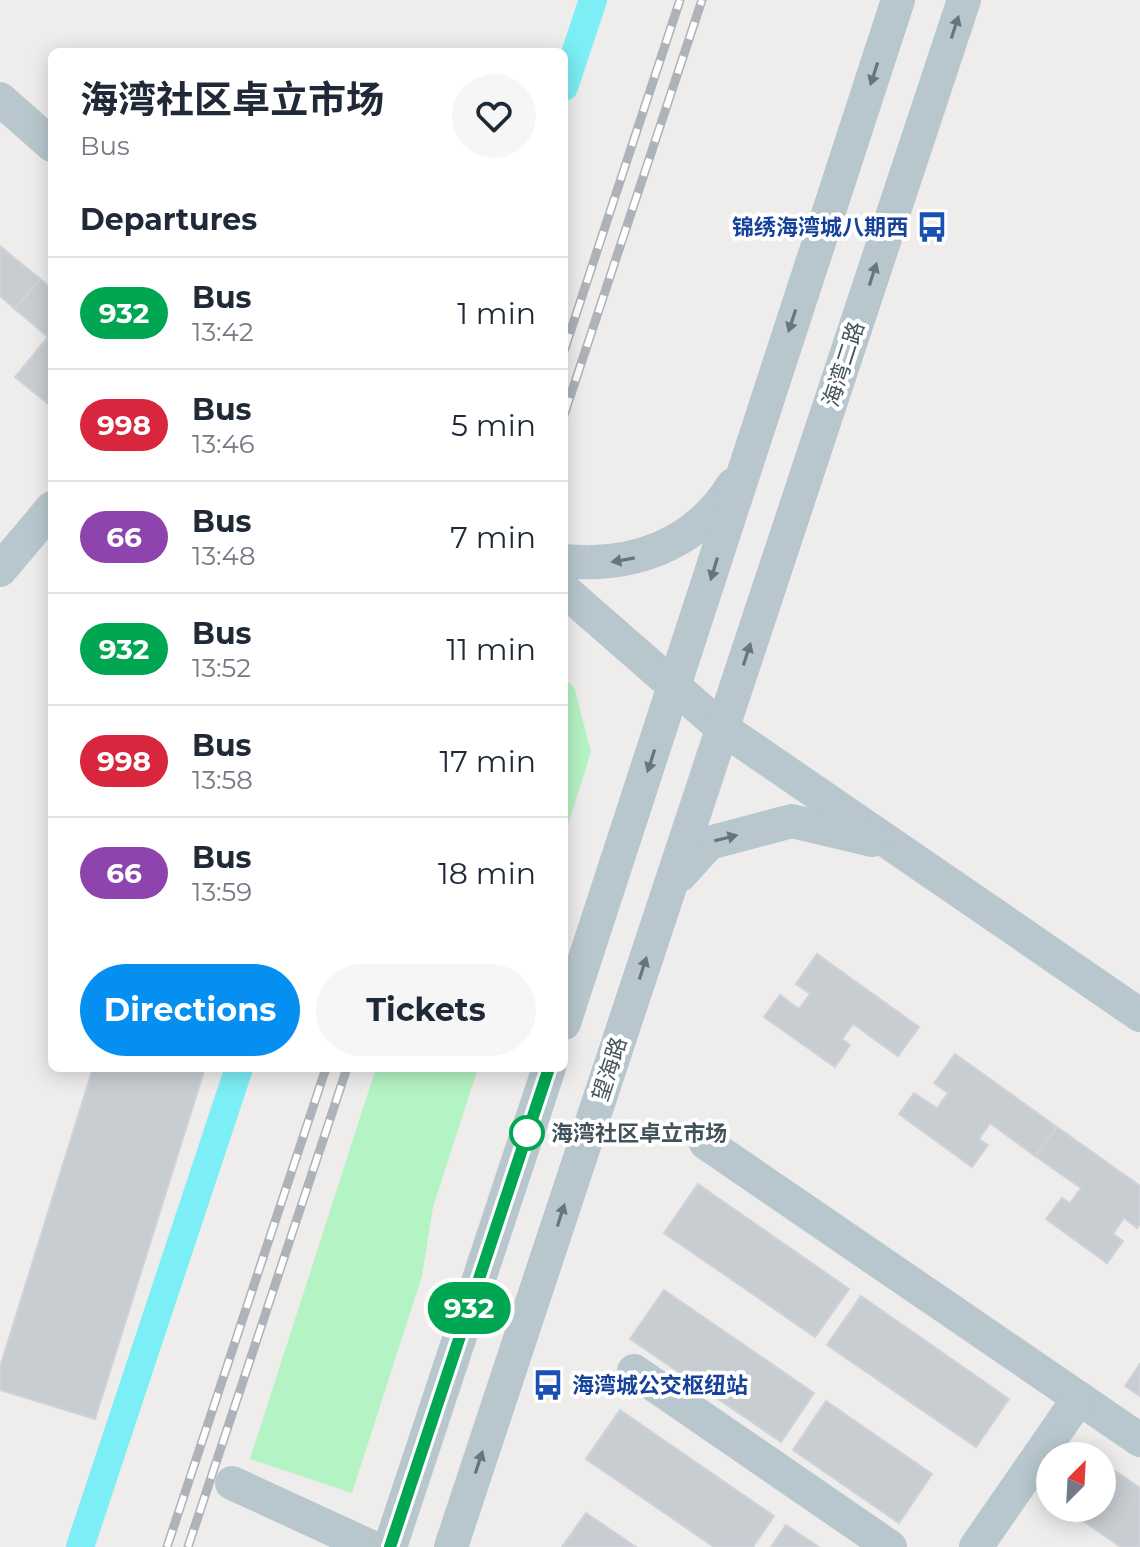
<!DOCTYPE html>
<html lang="en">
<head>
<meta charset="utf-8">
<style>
  :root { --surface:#fff; --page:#f6f6f7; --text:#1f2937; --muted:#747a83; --line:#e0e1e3; --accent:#058ff0 }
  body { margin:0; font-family:Montserrat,"Noto Sans SC",sans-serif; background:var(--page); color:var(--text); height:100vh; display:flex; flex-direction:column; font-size:30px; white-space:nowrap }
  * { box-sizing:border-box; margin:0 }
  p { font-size:26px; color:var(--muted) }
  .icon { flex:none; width:44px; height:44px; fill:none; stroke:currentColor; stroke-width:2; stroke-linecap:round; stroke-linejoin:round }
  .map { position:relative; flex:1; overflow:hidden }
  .side { position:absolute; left:48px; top:48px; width:520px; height:1024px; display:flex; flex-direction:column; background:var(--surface); border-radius:12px; box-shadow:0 4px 20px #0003 }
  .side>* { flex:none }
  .badge { padding:0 16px; border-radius:26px; font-size:28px; line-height:52px }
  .needle { width:52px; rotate:24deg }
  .fabs { position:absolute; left:1036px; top:1442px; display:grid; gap:16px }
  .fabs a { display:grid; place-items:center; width:80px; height:80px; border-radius:50%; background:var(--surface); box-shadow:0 4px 20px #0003; font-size:40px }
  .map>.badge { position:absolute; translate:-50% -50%; box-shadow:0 0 0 4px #fff }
  h2 { padding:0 32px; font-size:30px; line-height:72px }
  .round { display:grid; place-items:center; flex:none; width:84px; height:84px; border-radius:42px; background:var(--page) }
  .overview { display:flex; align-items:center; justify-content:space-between; height:136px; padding:0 32px }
  h1 { font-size:38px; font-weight:700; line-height:60px }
  .button { display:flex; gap:16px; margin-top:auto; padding:16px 32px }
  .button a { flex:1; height:92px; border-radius:48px; background:var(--accent); color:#fff; font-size:32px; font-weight:700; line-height:92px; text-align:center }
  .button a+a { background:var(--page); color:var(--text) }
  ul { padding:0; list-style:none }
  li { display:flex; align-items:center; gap:24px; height:112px; padding:0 32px; border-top:2px solid var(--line) }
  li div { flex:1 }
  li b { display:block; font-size:30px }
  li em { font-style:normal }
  li .badge { min-width:88px; font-weight:700; text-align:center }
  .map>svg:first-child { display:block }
  .green { fill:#b4f3c3 }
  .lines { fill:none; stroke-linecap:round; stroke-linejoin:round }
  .canal { stroke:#7ceef5; stroke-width:28 }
  .building { fill:#c8cdd2; stroke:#cfd3d9; stroke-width:2 }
  .minor { stroke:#b8c7ce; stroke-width:34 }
  .rail-casing { stroke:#adb3b8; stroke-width:9 }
  .rail { stroke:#fff; stroke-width:6; stroke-dasharray:18; stroke-linecap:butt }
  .oneway { fill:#66767e }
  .line-casing { stroke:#fff; stroke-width:18 }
  .line { stroke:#00a651; stroke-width:12 }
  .stop-dot { fill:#fff; stroke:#00a651; stroke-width:4 }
  .labels { text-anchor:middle; stroke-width:8; stroke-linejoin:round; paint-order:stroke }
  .transit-label { font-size:22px; font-weight:bold; fill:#164399; stroke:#fff; text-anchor:end }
  .street-label { font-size:22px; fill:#43535b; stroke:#fff }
  .stop-label { font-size:22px; font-weight:bold; fill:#43535b; stroke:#fff; text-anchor:start }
</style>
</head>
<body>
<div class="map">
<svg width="1140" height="1547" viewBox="0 0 1140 1547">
  <rect width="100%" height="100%" fill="#efecec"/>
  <g class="green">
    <polygon points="564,679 574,687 591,752 564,837"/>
    <polygon points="376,1068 478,1068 433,1207 422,1276 352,1493 250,1459"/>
  </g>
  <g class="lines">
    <g class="canal">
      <polyline points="564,87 593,0"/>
      <polyline points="80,1547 239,1068"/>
    </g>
  </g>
  <g class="building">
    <polygon points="0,246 40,279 15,309 0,296"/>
    <polygon points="40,279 52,289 52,407 15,377 48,337 15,309"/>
    <polygon points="817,954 919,1027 898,1056 853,1024 842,1039 850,1045 835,1067 764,1017 780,995 799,1009 810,994 796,984"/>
    <polygon points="955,1054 1057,1127 1035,1156 990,1123 979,1139 988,1145 972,1167 899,1114 914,1093 937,1108 948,1093 934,1083"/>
    <polygon points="93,1068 205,1068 95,1419 0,1390 0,1367"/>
    <polygon points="1057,1127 1140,1186 1140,1224 1137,1228 1124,1218 1113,1234 1123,1241 1107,1263 1046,1219 1062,1198 1070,1203 1081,1188 1035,1156"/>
    <polygon points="698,1184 849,1289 815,1337 664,1233"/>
    <polygon points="664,1290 814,1393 781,1442 630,1339"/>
    <polygon points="861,1296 1009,1399 976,1447 827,1345"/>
    <polygon points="1140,1364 1140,1396 1125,1386"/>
    <polygon points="826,1401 932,1474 899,1523 793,1450"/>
    <polygon points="620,1410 774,1516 753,1547 714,1547 586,1459"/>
    <polygon points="1102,1462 1140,1488 1140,1547 1121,1547 1064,1508 1102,1508"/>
    <polygon points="586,1513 636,1547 562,1547"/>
    <polygon points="786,1525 819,1547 771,1547"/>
  </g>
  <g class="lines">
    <g class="minor">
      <polyline points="0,99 52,145"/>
      <path d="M564 561C632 568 696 545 733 485"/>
      <polyline points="0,570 52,508"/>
      <polyline points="564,590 722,728 1140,1015"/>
      <polyline points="680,875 709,843 792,821 872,840"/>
      <polyline points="564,1023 898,0"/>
      <polyline points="706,1143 1140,1440"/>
      <polyline points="634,1371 890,1547"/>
      <polyline points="232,1483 371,1547"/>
      <polyline points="390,1547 549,1068"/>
      <polyline points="451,1547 964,0"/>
      <polyline points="976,1547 1079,1398"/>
    </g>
    <defs>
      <g id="rail">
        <polyline points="564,351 680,0"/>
        <polyline points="564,415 702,0"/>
        <polyline points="167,1547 326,1068"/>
        <polyline points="188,1547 347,1068"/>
      </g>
    </defs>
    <use href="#rail" class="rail-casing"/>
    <use href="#rail" class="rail"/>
  </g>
  <defs><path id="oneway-solid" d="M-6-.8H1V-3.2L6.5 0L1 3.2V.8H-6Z" transform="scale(2)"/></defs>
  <g class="oneway">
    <use href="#oneway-solid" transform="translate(955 27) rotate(-72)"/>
    <use href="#oneway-solid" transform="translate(874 74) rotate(108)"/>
    <use href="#oneway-solid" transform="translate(873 274) rotate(-72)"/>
    <use href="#oneway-solid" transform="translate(792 321) rotate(108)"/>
    <use href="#oneway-solid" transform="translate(623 560) rotate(170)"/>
    <use href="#oneway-solid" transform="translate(714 569) rotate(107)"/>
    <use href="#oneway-solid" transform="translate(747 654) rotate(-72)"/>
    <use href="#oneway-solid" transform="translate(651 761) rotate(108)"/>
    <use href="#oneway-solid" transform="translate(726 838) rotate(-14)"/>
    <use href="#oneway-solid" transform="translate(643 968) rotate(-72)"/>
    <use href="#oneway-solid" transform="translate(561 1215) rotate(-72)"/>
    <use href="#oneway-solid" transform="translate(479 1462) rotate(-72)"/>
  </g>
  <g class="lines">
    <defs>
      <polyline id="line" points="390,1547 549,1068"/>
    </defs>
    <use href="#line" class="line-casing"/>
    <use href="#line" class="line"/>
  </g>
  <defs>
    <symbol id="bus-bare" viewBox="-9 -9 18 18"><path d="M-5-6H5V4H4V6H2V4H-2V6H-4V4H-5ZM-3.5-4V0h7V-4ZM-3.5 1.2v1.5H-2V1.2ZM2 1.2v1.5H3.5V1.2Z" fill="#1a4fb4" stroke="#fff" stroke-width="2.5" paint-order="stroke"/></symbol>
  </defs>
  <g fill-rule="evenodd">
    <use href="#bus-bare" x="910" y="205" width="44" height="44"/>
    <use href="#bus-bare" x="526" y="1363" width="44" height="44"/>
  </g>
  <circle class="stop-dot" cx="527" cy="1133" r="16"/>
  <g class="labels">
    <g class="transit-label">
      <text x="908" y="235">锦绣海湾城八期西</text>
      <text x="572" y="1393" text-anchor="start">海湾城公交枢纽站</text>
    </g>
    <g class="street-label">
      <text transform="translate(843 364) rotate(-72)" y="8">海湾二路</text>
      <text transform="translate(609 1069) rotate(-72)" y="8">望海路</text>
    </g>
    <g class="stop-label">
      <text x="551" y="1141">海湾社区卓立市场</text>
    </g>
  </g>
</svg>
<div class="fabs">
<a><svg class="needle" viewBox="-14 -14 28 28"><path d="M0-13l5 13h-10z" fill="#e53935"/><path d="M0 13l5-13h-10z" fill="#747a83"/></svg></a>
</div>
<b class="badge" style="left:469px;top:1308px;background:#00a651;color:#fff">932</b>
<section class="side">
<div class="overview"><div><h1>海湾社区卓立市场</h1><p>Bus</p></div><a class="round"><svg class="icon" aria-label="heart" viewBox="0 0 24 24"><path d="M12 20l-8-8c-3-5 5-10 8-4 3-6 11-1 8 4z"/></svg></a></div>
<h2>Departures</h2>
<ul>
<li><span class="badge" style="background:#00a651;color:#fff">932</span><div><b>Bus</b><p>13:42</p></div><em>1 min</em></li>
<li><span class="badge" style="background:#d7263d;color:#fff">998</span><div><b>Bus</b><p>13:46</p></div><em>5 min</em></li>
<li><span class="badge" style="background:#8e44ad;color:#fff">66</span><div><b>Bus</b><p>13:48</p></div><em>7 min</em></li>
<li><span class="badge" style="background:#00a651;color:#fff">932</span><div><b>Bus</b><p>13:52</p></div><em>11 min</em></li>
<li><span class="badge" style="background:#d7263d;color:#fff">998</span><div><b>Bus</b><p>13:58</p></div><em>17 min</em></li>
<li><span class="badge" style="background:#8e44ad;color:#fff">66</span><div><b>Bus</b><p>13:59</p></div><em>18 min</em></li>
</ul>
<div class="button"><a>Directions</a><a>Tickets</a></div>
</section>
</div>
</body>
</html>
